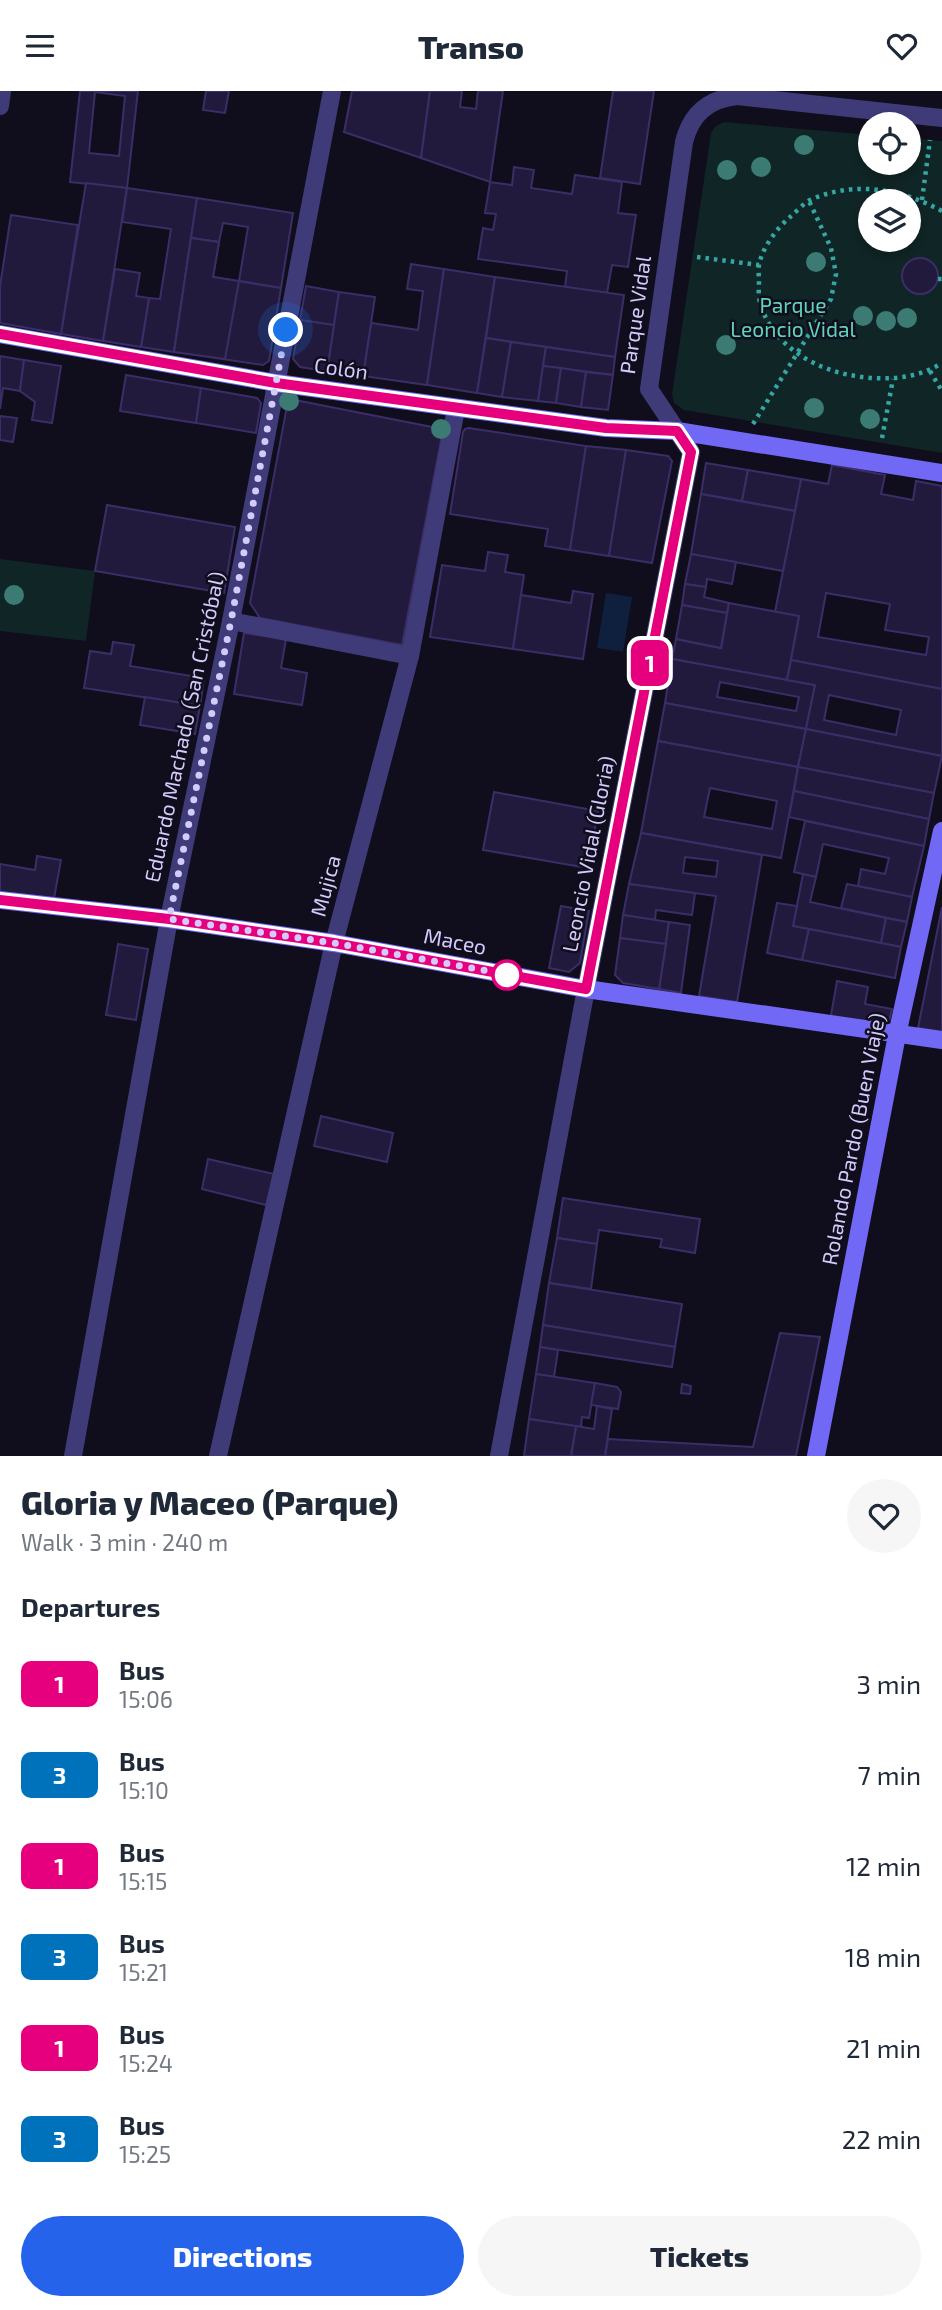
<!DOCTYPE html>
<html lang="en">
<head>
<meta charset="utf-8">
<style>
  :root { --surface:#fff; --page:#f6f6f7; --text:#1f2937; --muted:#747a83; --accent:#2563eb }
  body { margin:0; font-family:"Exo 2",sans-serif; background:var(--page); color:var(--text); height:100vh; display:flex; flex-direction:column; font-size:26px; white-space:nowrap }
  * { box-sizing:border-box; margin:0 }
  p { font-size:23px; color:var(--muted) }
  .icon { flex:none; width:38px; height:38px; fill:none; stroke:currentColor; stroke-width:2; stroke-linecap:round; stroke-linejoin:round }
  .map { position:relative; height:1365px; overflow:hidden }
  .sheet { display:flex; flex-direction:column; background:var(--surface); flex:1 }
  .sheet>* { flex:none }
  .badge { padding:0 14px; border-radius:10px; font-size:24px; line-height:46px }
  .buttons { position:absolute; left:858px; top:21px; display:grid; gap:14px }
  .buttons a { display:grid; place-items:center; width:63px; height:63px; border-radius:50%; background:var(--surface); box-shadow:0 4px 10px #0003; font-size:35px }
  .you { position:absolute; width:35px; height:35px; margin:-18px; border:5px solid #fff; border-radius:50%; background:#1a73e8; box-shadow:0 0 0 10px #1a73e833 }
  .map>.badge { position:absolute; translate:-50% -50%; box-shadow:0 0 0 4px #fff }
  h2 { padding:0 21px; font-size:26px; line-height:63px }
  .round { display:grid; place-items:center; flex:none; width:74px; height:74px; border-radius:37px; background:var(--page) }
  .summary { display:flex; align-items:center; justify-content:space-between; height:119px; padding:0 21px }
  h1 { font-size:33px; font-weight:800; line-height:52px }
  .cta { display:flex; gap:14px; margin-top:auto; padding:14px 21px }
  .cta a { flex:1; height:80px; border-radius:42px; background:var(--accent); color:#fff; font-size:28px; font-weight:800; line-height:80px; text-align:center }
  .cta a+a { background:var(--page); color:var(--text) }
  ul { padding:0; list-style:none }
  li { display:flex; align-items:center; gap:21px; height:91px; padding:0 21px }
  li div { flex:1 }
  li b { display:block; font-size:26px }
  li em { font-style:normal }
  li .badge { min-width:77px; font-weight:700; text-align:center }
  header { display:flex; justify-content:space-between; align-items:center; height:91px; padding:0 21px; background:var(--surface); font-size:32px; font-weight:800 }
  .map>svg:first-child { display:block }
  .green { fill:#102525; fill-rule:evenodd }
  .water { fill:#0f203e }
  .building { fill:#221a3c; stroke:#3b2e66; stroke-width:2; fill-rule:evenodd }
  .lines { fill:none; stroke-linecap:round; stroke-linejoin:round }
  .path { stroke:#35a6a3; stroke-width:4.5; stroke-dasharray:3.5 5; stroke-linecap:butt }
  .minor { stroke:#3f3b78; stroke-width:18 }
  .tertiary { stroke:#3f3b78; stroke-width:18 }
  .secondary { stroke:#7169f5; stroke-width:18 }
  .tree { fill:#3b7b73 }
  .line-casing { stroke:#fff; stroke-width:16 }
  .line { stroke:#e6007e; stroke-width:10 }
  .walk { stroke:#d2cbfb; stroke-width:7; stroke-dasharray:0 12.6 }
  .stop-dot { fill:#fff; stroke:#e6007e; stroke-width:3.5 }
  .labels { text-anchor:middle; stroke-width:5; stroke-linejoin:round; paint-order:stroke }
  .park-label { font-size:21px; fill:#5ed5bb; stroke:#100d1c }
  .street-label { font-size:21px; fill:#d2cbfb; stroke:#100d1c }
</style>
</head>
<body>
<header><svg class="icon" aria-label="menu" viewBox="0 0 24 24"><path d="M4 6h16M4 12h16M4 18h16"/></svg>Transo<svg class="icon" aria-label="heart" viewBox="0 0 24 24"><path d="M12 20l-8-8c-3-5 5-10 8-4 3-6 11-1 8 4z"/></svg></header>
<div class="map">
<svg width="942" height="1365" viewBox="0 0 942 1365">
  <rect width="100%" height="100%" fill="#100d1c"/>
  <g class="green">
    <path d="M724 31 870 44V72H908V47L942 50V362L684 319 674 312 672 303 711 42 716 35ZM870 110H908V149H870Z"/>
    <polygon points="0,468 95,480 86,550 0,540"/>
  </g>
  <polygon class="water" points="606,502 632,506 623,561 597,557"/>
  <g class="building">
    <path d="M80 0H138L127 97 70 91ZM95 1 125 5 119 65 89 62Z"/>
    <polygon points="206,0 229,0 225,22 203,19"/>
    <polygon points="352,0 430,0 421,67 344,41"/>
    <polygon points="430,0 462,0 460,16 476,18 478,0 503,0 490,91 421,67"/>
    <polygon points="613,0 654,0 640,93 600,87"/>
    <polygon points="514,76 534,79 531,97 572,103 575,84 622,91 618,122 636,124 628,176 612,174 607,202 565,196 567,180 478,168 483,137 493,139 496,123 485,122 490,91 512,94"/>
    <polygon points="86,92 127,97 103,250 61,243"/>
    <polygon points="127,97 197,107 174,261 141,256 149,207 160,208 171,138 122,131"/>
    <polygon points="197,107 293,122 281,197 239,190 248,136 223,132 219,151 191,147"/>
    <polygon points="11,124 78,134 61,243 0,232 0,195"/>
    <polygon points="191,147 219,151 213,186 281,197 269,270 263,274 174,261"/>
    <polygon points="191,147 219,151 213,186 239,190 225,268 174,261"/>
    <circle cx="920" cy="185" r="18"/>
    <polygon points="411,173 444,178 427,294 363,285 371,232 418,239 423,200 407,198"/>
    <polygon points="115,178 140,182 136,205 149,207 141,256 103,250"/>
    <polygon points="444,178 495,186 477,302 427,294"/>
    <polygon points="495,186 624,204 615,266 486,247"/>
    <polygon points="306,195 339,201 334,234 300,229"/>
    <polygon points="339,201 375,206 363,285 327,280"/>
    <polygon points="300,229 334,234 327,280 300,276 293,268"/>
    <polygon points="486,247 511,251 502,306 477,302"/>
    <polygon points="511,251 546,256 538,310 502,306"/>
    <polygon points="546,256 615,266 613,284 543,275"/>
    <polygon points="0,265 24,269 20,300 3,297 0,318"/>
    <polygon points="24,269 61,275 52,332 32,329 35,311 20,300"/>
    <polygon points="543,275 561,277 556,312 538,310"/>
    <polygon points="561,277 586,281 581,316 556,312"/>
    <polygon points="586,281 613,284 608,319 581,316"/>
    <polygon points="126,284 201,297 196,332 120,320"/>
    <polygon points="201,297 257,307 261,312 256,342 196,332"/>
    <polygon points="295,309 437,337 442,344 402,554 260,527 250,512 287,315"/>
    <polygon points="0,325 17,327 13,351 0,349"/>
    <polygon points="469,337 586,355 570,459 545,455 548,438 450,423 463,341 465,338"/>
    <polygon points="586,355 626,359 609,465 570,459"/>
    <polygon points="626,359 668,365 672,370 652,472 609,465"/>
    <polygon points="706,372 748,379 742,410 701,403"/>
    <path d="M832 374 885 384 881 403 913 409 916 390 942 395V598L791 569 799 525 775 521 801 388 828 393ZM826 502 890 513 885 539 929 546 926 564 818 546Z"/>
    <polygon points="748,379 801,388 795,420 742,410"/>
    <polygon points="701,403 795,420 783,480 691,463"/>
    <polygon points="107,414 235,436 224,502 95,480"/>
    <polygon points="488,461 508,464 505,481 524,484 513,558 430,546 442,474 485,480"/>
    <polygon points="691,463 736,471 732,493 707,488 706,496 685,493"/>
    <polygon points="685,493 706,496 704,506 729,512 727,522 682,514"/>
    <polygon points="573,500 593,503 583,568 513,558 521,504 571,512"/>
    <polygon points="729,512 799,525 787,589 672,568 676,548 721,557"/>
    <polygon points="682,514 727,522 721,557 676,548"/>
    <polygon points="244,542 286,548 281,577 307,582 302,614 234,603"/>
    <polygon points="113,551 134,554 130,575 204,587 200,615 84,597 90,560 111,563"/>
    <path d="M672 568 815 594 806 638 665 612ZM720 591 799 606 796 620 717 606Z"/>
    <path d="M791 569 942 598V665L806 638 815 594 787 589ZM829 604 901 619 896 644 824 629Z"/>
    <polygon points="145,606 200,615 195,643 140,634"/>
    <polygon points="665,612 806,638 798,676 658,650"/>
    <polygon points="806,638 942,665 934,702 798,676"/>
    <path d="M658 650 798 676 781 767 641 742ZM710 697 777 710 772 738 704 726Z"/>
    <polygon points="798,676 934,702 929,728 794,700"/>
    <polygon points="794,700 929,728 924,755 789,726"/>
    <polygon points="494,701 598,720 588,777 483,759"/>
    <polygon points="805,730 924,755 912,806 858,795 861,778 885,783 889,767 823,753 816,786 794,781"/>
    <path d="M641 742 762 764 737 911 699 905 716 805 629 793ZM685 766 718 770 716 786 683 782Z"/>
    <polygon points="37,765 61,769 53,813 0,804 0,773 35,779"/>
    <polygon points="803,783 816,786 810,811 886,827 881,852 793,835"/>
    <polygon points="629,793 695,802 692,824 656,819 655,829 623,824"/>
    <polygon points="847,793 912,806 907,831 841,817"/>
    <polygon points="777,812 797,815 793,835 809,838 802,869 767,862"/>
    <polygon points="561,815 589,820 580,872 569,881 549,877"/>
    <polygon points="942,816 942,941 918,937"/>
    <polygon points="623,824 669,831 666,853 620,847"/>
    <polygon points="886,827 907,831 901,856 881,852"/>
    <polygon points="669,831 690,834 681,902 659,898"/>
    <polygon points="809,838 901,856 895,887 802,869"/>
    <polygon points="620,847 666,853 659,898 623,892 615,884"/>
    <polygon points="118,853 148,858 136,929 106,924"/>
    <polygon points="837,890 868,896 865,913 892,918 887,940 830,930"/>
    <polygon points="321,1025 393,1042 387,1071 314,1055"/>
    <polygon points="208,1068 274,1083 266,1114 202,1098"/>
    <polygon points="563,1107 700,1128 695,1162 660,1156 662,1148 599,1139 597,1153 557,1147"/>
    <polygon points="557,1147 597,1153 591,1198 549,1192"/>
    <polygon points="549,1192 682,1213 675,1256 543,1234"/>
    <polygon points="543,1234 675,1256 672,1276 540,1256"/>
    <polygon points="780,1242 820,1246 796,1365 605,1365 608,1348 753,1356"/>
    <polygon points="540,1256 558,1259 554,1286 536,1283"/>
    <polygon points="536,1283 595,1292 589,1327 582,1326 581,1336 529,1328"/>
    <polygon points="595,1292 617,1296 621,1301 618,1318 591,1314"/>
    <polygon points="682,1293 691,1295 690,1303 681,1302"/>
    <polygon points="597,1315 612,1318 605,1365 571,1365 576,1335 594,1338"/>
    <polygon points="529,1328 576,1335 571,1365 524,1365"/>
  </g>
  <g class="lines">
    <g class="path">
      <polyline points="922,109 930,49"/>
      <path d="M942 120C901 98 855 89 810 109 803 113 796 121 790 126 777 137 762 157 759 174 758 179 759 185 759 190 759 197 758 205 760 211 770 251 811 277 850 284 880 290 916 289 942 272"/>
      <polyline points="697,166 759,174"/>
      <polyline points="938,188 942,188"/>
      <polyline points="930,280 942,300"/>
      <polyline points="753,333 831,208 836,183 831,157 809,110"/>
      <polyline points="882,347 893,288"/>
    </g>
    <g class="minor">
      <polyline points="0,15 2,0"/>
      <polyline points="231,530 410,565"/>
      <polyline points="73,1365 169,828 231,530 332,0"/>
      <polyline points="218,1365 334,852 410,565 456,318"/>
      <polyline points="499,1365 586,898 691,361 677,340"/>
    </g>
    <path class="tertiary" d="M677 340 649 298 684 51C691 23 708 8 737 5L942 27"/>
    <g class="secondary">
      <polyline points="0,243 276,292 606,337 677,340 942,382"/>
      <polyline points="0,809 169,828 334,852 586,898 942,949"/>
      <polyline points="816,1365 897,944 942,740"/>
    </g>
  </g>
  <g class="tree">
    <circle cx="804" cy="54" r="10"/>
    <circle cx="761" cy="76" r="10"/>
    <circle cx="727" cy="79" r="10"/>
    <circle cx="816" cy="171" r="10"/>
    <circle cx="863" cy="225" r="10"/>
    <circle cx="907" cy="227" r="10"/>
    <circle cx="886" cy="230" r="10"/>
    <circle cx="726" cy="254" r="10"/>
    <circle cx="289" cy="310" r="10"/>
    <circle cx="814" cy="317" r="10"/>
    <circle cx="870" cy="328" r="10"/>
    <circle cx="441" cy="338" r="10"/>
    <circle cx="14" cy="504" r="10"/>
  </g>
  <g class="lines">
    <defs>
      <polyline id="line" points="0,243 276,292 606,337 677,340 691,361 586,898 334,852 169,828 0,809"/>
    </defs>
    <use href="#line" class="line-casing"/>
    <use href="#line" class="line"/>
    <polyline class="walk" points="286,239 231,530 169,828 334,852 510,884 507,884"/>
  </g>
  <circle class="stop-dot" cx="507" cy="884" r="14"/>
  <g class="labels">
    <g class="park-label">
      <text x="793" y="222">Parque<tspan x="793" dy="24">Leoncio Vidal</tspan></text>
    </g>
    <g class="street-label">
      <text transform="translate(636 224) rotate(-82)" y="7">Parque Vidal</text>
      <text transform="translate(341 278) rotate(8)" y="7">Colón</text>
      <text transform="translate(185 636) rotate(-78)" y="7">Eduardo Machado (San Cristóbal)</text>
      <text transform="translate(589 763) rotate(-79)" y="7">Leoncio Vidal (Gloria)</text>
      <text transform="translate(326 795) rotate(-75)" y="7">Mujica</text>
      <text transform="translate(455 851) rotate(11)" y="7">Maceo</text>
      <text transform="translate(854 1048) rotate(-79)" y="7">Rolando Pardo (Buen Viaje)</text>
    </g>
  </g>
</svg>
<div class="buttons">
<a><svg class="icon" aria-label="locate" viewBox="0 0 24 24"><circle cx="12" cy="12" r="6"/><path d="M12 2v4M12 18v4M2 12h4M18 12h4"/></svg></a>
<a><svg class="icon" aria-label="layers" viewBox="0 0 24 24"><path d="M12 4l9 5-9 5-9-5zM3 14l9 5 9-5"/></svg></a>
</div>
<div class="you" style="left:286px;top:239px"></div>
<b class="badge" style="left:650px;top:572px;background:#e6007e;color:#fff">1</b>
</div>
<section class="sheet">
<div class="summary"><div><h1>Gloria y Maceo (Parque)</h1><p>Walk · 3 min · 240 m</p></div><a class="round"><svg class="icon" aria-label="heart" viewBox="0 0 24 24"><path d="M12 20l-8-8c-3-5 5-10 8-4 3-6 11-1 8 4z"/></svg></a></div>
<h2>Departures</h2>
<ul>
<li><span class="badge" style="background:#e6007e;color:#fff">1</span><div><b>Bus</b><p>15:06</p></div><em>3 min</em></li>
<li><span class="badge" style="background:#0072bc;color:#fff">3</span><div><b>Bus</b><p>15:10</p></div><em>7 min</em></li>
<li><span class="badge" style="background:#e6007e;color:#fff">1</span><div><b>Bus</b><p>15:15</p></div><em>12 min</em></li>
<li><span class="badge" style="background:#0072bc;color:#fff">3</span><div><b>Bus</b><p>15:21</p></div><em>18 min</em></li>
<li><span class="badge" style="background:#e6007e;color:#fff">1</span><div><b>Bus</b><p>15:24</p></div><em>21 min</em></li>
<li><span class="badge" style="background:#0072bc;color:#fff">3</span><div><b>Bus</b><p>15:25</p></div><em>22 min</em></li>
</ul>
<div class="cta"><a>Directions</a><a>Tickets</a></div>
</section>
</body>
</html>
